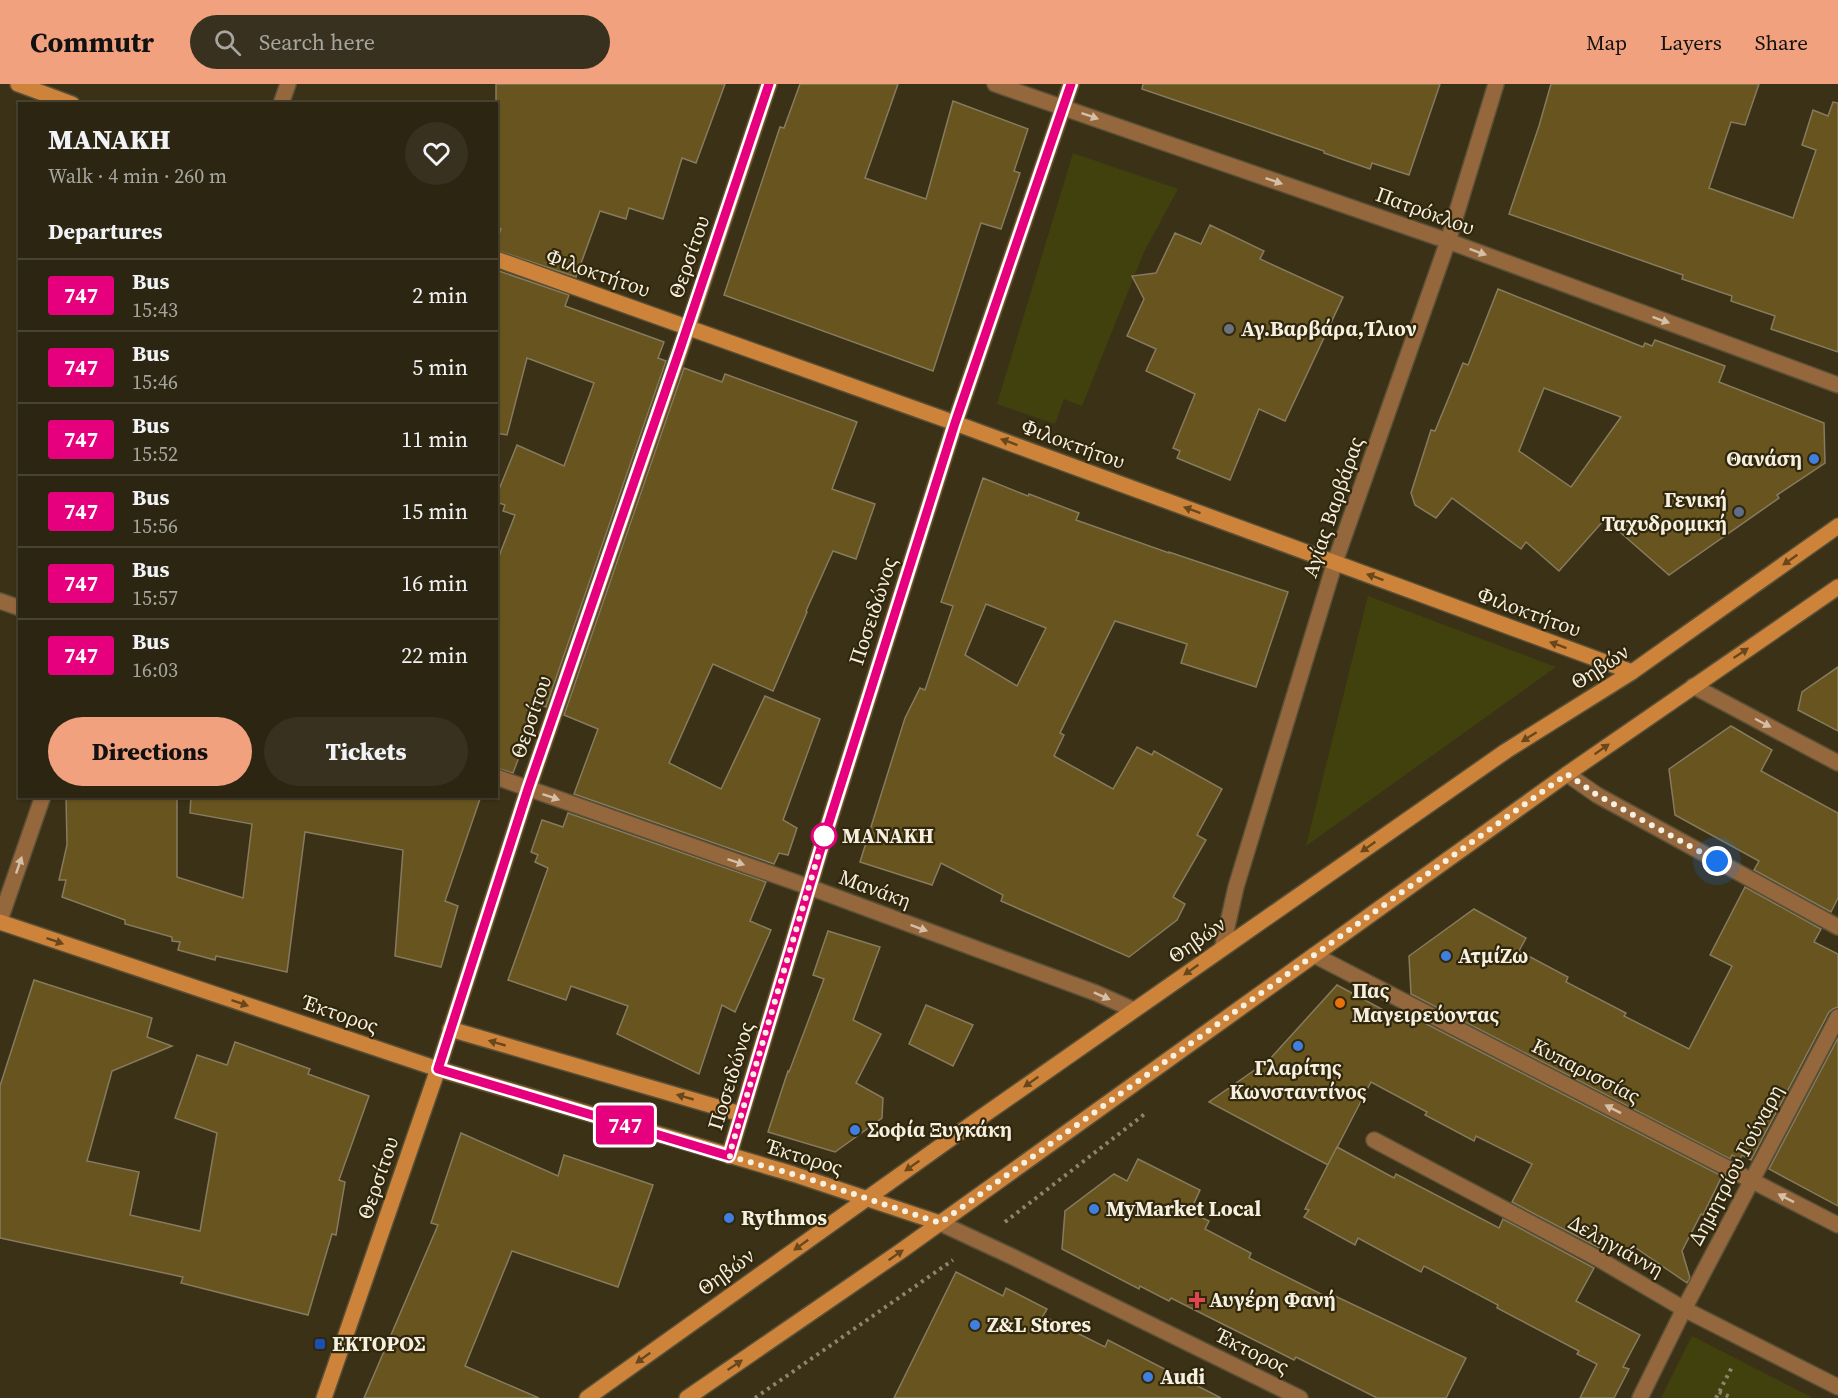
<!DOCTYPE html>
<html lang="en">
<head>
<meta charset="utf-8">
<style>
  :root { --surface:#2c2511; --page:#38311f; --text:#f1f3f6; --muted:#a6a59f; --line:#484231; --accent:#f1a17d }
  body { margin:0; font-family:"Source Serif 4",serif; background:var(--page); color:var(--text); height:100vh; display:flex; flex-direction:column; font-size:22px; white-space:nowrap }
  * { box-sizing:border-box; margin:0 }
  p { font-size:20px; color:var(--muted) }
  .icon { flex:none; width:33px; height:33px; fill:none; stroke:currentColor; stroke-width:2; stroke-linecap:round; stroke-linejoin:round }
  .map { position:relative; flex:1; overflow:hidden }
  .details { position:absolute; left:18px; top:18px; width:480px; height:696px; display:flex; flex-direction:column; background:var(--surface); border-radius:0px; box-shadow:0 2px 4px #0004,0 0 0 2px var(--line) }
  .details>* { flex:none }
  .badge { padding:0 12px; border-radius:4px; font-size:21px; line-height:39px }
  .you { position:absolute; width:30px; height:30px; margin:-15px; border:4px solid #fff; border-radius:50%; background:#1a73e8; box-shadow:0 0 0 9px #1a73e833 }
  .map>.badge { position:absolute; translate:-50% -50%; box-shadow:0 0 0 3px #fff }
  h2 { padding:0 30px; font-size:22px; line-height:54px }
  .round { display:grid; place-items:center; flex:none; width:63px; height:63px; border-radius:32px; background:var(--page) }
  .head { display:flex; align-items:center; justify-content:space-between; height:102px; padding:0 30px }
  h1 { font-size:28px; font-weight:800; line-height:45px }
  .primary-button { display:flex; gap:12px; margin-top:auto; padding:12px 30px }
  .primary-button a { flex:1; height:69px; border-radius:36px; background:var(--accent); color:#111; font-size:24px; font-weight:800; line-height:69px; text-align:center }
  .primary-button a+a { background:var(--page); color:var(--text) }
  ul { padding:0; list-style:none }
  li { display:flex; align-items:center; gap:18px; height:72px; padding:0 30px; border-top:2px solid var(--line) }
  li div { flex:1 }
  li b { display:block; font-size:22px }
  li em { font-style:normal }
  li .badge { min-width:66px; font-weight:700; text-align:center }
  header { display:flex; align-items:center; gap:36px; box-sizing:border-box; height:84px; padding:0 30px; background:var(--accent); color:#111 }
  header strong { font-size:28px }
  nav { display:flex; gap:33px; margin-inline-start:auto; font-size:21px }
  .search { width:420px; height:54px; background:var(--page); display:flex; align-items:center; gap:15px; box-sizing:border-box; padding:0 21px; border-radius:33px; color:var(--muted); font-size:22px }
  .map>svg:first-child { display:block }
  .green { fill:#40410d }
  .building { fill:#67541f; stroke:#867b5e; stroke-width:1.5; fill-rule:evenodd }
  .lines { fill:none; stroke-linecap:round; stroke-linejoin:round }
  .street-casing { stroke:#595037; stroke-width:18 }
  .secondary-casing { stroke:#595037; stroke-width:18 }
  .path { stroke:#8d8570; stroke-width:4; stroke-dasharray:3 4.5; stroke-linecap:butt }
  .street { stroke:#95673d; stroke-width:15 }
  .secondary { stroke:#cd833a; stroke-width:15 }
  .oneway { fill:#d4c0a7 }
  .oneway2 { fill:#68471c }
  .line-casing { stroke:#fff; stroke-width:14 }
  .line { stroke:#e6007e; stroke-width:9 }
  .walk { stroke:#f6f0e0; stroke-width:6; stroke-dasharray:0 10.8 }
  .worship-dot { fill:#6b7280; stroke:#31270c; stroke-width:2 }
  .shop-dot { fill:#3f7fe0; stroke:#31270c; stroke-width:2 }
  .service-dot { fill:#5c6f8a; stroke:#31270c; stroke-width:2 }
  .stop-dot { fill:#fff; stroke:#e6007e; stroke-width:3 }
  .food-dot { fill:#e8710a; stroke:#31270c; stroke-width:2 }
  .health-dot { fill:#e0444e; stroke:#31270c; stroke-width:2 }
  .transit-dot { fill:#1a4fb4; stroke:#31270c; stroke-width:2 }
  .labels { text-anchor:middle; stroke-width:4.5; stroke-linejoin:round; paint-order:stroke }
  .street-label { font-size:21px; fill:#f6f0e0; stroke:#31270c }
  .poi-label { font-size:21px; font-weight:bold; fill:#f6f0e0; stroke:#31270c; text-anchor:start }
  .stop-label { font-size:21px; font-weight:bold; fill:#f6f0e0; stroke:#31270c; text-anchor:start }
</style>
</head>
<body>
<header>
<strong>Commutr</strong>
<div class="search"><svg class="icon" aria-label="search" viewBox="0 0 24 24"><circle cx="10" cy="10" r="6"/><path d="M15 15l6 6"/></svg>Search here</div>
<nav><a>Map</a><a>Layers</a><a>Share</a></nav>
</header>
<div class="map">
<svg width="1838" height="1314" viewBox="0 0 1838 1314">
  <rect width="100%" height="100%" fill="#3b3117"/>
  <g class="green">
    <polygon points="1073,69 1178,105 1144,168 1082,322 1064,315 1055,340 997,320"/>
    <polygon points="1368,512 1556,583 1306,762"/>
    <polygon points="1692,1252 1813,1314 1661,1314"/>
  </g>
  <g class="building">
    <polygon points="496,0 725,0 696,79 682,74 663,135 629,124 626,135 600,127 576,193 496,166 496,159 501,145 496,143"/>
    <polygon points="800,0 898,0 865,94 926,115 953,17 1028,45 1014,87 1020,89 1001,145 981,139 933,287 724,211 780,43 784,44"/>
    <polygon points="1143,0 1440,0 1409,91 1372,79 1370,85 1324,69 1324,67 1142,5"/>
    <polygon points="1551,0 1759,0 1745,41 1731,38 1709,104 1793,134 1816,66 1802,61 1813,26 1828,32 1833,18 1838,19 1838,268 1771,245 1775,232 1731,217 1732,212 1682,195 1683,191 1509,130 1539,42"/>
    <polygon points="1210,141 1264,167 1260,175 1343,213 1285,337 1259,325 1230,396 1177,374 1180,367 1173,364 1195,310 1146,287 1156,265 1127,252 1144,215 1132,192 1156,189 1175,149 1201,160"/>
    <polygon points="496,186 569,211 565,222 664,258 658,274 666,277 546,623 539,620 513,689 496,684 496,480 515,431 503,427 505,421 496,418 496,413 517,361 564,382 594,299 527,274 507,351 496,349"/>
    <path d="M1498 205 1643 263 1645 259 1652 262 1655 256 1725 282 1719 298 1824 339 1825 379 1777 411 1779 414 1669 491 1605 435 1559 487 1526 458 1521 465 1452 414 1436 434 1415 421 1411 409 1431 346 1435 347 1463 279 1468 281ZM1544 304 1621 333 1571 403 1519 367Z"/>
    <polygon points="684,284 722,298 725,290 857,338 832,405 875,420 856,475 833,467 806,527 807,528 773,607 713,580 669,679 721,705 765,612 820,635 783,736 797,744 788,771 779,769 774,780 574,710 598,645 564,631"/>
    <path d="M983 394 1028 412 1029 410 1079 429 1076 436 1169 469V468L1288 508 1256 603 1181 579 1187 560 1115 537 1060 649 1064 651 1054 672 1113 705 1137 663 1152 671 1154 667 1222 705 1197 751 1206 756 1173 813 1185 820 1177 836 1129 873 1001 817 1003 811 941 779 932 801 860 778 905 634 920 604 925 606 953 522 941 518ZM986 520 1046 544 1017 602 965 571Z"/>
    <polygon points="1838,583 1838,647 1798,626 1802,608"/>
    <polygon points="1731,642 1772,666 1761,687 1838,729 1838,814 1831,828 1754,786 1759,777 1675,731 1669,685"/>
    <polygon points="66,712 177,712 177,793 243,814 252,740 190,729 191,712 481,712 445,817 458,822 441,883 395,872 403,766 305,748 287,888 216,872 215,876 178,866 180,858 172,857 172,853 125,840 125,836 62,813 66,796 59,796 67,761"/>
    <polygon points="568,729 766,798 750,837 771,846 735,928 722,921 699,990 617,950 628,922 571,902 566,916 508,896 548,784 535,778 538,771 531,768 542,736 563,743"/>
    <polygon points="1745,803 1821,845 1814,858 1838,870 1838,923 1833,925 1829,928 1751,1076 1742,1071 1740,1075 1732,1071 1730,1075 1411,910 1409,872 1474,825 1526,854 1519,867 1568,893 1566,898 1626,929 1624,932 1689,965 1732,882 1710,871"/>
    <polygon points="828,847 880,863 853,936 881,950 856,999 883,1014 882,1034 835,1068 768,1048 788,987 789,988 824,895 813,891"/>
    <polygon points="34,896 152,934 147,953 172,962 112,987 87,1077 139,1088 130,1131 200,1147 217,1049 175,1034 197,971 227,981 235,958 310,985 308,990 369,1012 339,1096 345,1098 336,1151 332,1150 308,1231 181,1199 183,1193 0,1154 0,1002"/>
    <polygon points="1337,901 1413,942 1413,933 1722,1092 1703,1131 1701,1130 1682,1167 1690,1194 1687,1199 1633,1162 1630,1167 1608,1157 1603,1166 1512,1118 1532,1080 1476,1052 1474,1057 1425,1031 1427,1028 1371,998 1328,1081 1209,1018 1269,976"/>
    <polygon points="926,921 973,941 953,982 909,960"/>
    <polygon points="1838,954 1838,1122 1769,1085"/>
    <polygon points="461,1049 558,1092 564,1071 653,1101 618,1203 512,1167 465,1282 539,1314 364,1314 438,1141 431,1139"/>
    <polygon points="1337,1063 1394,1094 1396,1090 1499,1144 1503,1135 1594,1184 1576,1217 1640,1251 1623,1283 1629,1285 1614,1314 1580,1314 1597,1280 1577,1270 1579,1267 1497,1224 1498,1221 1424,1182 1421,1188 1358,1154 1355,1161 1304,1133 1309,1126 1305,1125"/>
    <polygon points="1138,1075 1200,1106 1190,1128 1209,1137 1205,1145 1251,1169 1249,1174 1331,1215 1333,1211 1466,1274 1446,1314 1377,1314 1296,1273 1294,1276 1171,1214 1169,1217 1140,1202 1139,1205 1062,1165 1065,1127 1114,1090 1127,1097"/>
    <polygon points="956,1188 1003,1212 1006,1204 1047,1225 1043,1232 1105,1263 1108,1256 1221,1314 894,1314"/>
  </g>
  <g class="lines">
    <defs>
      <g id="street">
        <polyline points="995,0 1448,157 1838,301"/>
        <polyline points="281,20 288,0"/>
        <polyline points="0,517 20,524"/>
        <polyline points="1693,602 1838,679"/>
        <polyline points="1567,690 1597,711 1838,843"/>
        <polyline points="496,693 809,803 1096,909 1134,926"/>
        <polyline points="0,836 43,712"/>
        <polyline points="1222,865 1236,803 1335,478 1448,157 1496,0"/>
        <polyline points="1314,871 1838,1141"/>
        <polyline points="1374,1056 1597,1174 1684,1225 1838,1303"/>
        <polyline points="940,1139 1013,1173 1300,1314"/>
        <polyline points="1640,1314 1684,1225 1838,933"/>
      </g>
      <g id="secondary">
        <polyline points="18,0 72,20"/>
        <polyline points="496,175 955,339 1632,588"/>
        <polyline points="0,838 438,985 793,1090 940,1139"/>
        <polyline points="450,945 741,1030"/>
        <polyline points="729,1072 824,754 955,339 1071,0"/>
        <polyline points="324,1314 438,985 528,705 688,243 769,0"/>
        <polyline points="587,1314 977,1036 1222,865 1506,667 1632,588 1838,442"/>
        <polyline points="687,1314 901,1167 1567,690 1838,503"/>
      </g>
    </defs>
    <use href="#street" class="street-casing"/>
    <use href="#secondary" class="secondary-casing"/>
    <g class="path">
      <polyline points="1005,1138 1146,1029"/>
      <polyline points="1719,1308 1732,1314"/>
      <polyline points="755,1314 953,1176"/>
      <polyline points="1716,1314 1733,1281"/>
    </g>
    <use href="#street" class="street"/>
    <use href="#secondary" class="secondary"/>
  </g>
  <defs><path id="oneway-solid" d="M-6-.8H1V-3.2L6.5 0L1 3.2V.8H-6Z" transform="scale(1.5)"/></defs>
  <g class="oneway">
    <use href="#oneway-solid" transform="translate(1090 32) rotate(19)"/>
    <use href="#oneway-solid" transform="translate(1274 97) rotate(19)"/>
    <use href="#oneway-solid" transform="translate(1478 168) rotate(20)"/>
    <use href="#oneway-solid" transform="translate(1661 236) rotate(20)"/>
    <use href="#oneway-solid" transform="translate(1763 639) rotate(28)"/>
    <use href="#oneway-solid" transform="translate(551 713) rotate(19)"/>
    <use href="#oneway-solid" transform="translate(736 778) rotate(19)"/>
    <use href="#oneway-solid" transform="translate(19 781) rotate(-71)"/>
    <use href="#oneway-solid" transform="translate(919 844) rotate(20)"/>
    <use href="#oneway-solid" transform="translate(1102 912) rotate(24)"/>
    <use href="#oneway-solid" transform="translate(1613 1025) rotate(-153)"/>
    <use href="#oneway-solid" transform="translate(1786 1114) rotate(-153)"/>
  </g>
  <g class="oneway2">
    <use href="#oneway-solid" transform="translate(1009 358) rotate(-160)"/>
    <use href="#oneway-solid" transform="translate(1192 426) rotate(-160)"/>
    <use href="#oneway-solid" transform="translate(1790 476) rotate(145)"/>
    <use href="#oneway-solid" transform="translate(1375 493) rotate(-160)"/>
    <use href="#oneway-solid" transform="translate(1558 561) rotate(-160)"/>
    <use href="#oneway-solid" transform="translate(1741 569) rotate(-34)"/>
    <use href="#oneway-solid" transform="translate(1529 653) rotate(148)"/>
    <use href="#oneway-solid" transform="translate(1602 665) rotate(-35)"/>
    <use href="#oneway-solid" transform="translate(1368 763) rotate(145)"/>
    <use href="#oneway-solid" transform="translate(55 857) rotate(19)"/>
    <use href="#oneway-solid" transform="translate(1191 886) rotate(145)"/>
    <use href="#oneway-solid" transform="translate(240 919) rotate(19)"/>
    <use href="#oneway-solid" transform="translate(497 959) rotate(-164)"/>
    <use href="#oneway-solid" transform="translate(1031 998) rotate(145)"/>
    <use href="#oneway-solid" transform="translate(685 1013) rotate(-164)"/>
    <use href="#oneway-solid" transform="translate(912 1082) rotate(145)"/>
    <use href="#oneway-solid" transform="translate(801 1161) rotate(144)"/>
    <use href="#oneway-solid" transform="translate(896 1171) rotate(-35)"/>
    <use href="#oneway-solid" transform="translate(643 1274) rotate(144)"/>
    <use href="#oneway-solid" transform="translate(735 1281) rotate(-34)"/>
  </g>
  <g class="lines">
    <defs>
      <polyline id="line" points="769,0 680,265 528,705 438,985 729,1072 824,754 955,339 1071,0"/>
    </defs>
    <use href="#line" class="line-casing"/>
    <use href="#line" class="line"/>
    <polyline class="walk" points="824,752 729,1072 806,1094 940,1139 1567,690 1597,711 1717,777"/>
  </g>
  <circle class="worship-dot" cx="1229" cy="245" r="6"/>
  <g class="shop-dot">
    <circle cx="1814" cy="375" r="6"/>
    <circle cx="1446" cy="872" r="6"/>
    <circle cx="1298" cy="962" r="6"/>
    <circle cx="855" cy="1046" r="6"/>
    <circle cx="1094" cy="1125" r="6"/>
    <circle cx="729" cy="1134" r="6"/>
    <circle cx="975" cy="1241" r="6"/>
    <circle cx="1148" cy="1293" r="6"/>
  </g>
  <circle class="service-dot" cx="1739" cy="428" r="6"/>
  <circle class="stop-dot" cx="824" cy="752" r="12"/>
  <circle class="food-dot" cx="1340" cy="919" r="6"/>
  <path class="health-dot" d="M1194 1207h6v6h6v6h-6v6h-6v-6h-6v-6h6z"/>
  <rect class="transit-dot" x="314" y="1254" width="12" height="12" rx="3"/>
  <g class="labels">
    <g class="street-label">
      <text transform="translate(1425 127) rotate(20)" y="7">Πατρόκλου</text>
      <text transform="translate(689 173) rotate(-71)" y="7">Θερσίτου</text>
      <text transform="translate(598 189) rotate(19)" y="7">Φιλοκτήτου</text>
      <text transform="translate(1073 360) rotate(20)" y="7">Φιλοκτήτου</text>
      <text transform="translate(1333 423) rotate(-71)" y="7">Αγίας Βαρβάρας</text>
      <text transform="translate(873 527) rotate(-72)" y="7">Ποσειδώνος</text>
      <text transform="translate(1529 528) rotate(20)" y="7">Φιλοκτήτου</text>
      <text transform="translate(1600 583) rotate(-33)" y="7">Θηβών</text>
      <text transform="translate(531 633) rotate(-71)" y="7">Θερσίτου</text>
      <text transform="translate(875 805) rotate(20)" y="7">Μανάκη</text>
      <text transform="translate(1197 856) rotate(-35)" y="7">Θηβών</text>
      <text transform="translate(340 930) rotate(19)" y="7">Έκτορος</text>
      <text transform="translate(1586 987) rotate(27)" y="7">Κυπαρισσίας</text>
      <text transform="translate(731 992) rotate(-73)" y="7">Ποσειδώνος</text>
      <text transform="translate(804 1073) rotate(17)" y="7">Έκτορος</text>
      <text transform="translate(1736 1081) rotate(-62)" y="7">Δημητρίου Γούναρη</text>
      <text transform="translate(378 1094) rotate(-71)" y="7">Θερσίτου</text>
      <text transform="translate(1616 1162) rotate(29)" y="7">Δεληγιάννη</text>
      <text transform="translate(726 1188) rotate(-36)" y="7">Θηβών</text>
      <text transform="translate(1252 1267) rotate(26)" y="7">Έκτορος</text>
    </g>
    <g class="poi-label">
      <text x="1241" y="252">Αγ.Βαρβάρα,Ίλιον</text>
      <text x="1802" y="382" text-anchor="end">Θανάση</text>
      <text x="1727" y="423" text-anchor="end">Γενική<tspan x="1727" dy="24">Ταχυδρομική</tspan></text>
      <text x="1458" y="879">ΑτμίΖω</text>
      <text x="1352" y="914">Πας<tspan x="1352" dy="24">Μαγειρεύοντας</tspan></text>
      <text x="1298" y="991" text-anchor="middle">Γλαρίτης<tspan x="1298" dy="24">Κωνσταντίνος</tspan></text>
      <text x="867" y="1053">Σοφία Ξυγκάκη</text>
      <text x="1106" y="1132">MyMarket Local</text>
      <text x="741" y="1141">Rythmos</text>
      <text x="1209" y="1223">Αυγέρη Φανή</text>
      <text x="987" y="1248">Z&amp;L Stores</text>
      <text x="332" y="1267">ΕΚΤΟΡΟΣ</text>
      <text x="1160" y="1300">Audi</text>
    </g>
    <g class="stop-label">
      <text x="842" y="759">ΜΑΝΑΚΗ</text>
    </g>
  </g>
</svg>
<div class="you" style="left:1717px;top:777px"></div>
<b class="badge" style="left:625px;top:1041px;background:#e6007e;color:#fff">747</b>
<section class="details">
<div class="head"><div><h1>ΜΑΝΑΚΗ</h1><p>Walk · 4 min · 260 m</p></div><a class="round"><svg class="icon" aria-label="heart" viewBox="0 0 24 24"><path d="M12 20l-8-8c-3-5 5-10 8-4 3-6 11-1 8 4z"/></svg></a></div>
<h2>Departures</h2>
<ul>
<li><span class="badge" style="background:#e6007e;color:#fff">747</span><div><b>Bus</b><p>15:43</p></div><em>2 min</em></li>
<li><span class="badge" style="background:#e6007e;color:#fff">747</span><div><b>Bus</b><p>15:46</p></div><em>5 min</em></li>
<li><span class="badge" style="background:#e6007e;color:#fff">747</span><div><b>Bus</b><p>15:52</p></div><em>11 min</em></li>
<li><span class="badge" style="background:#e6007e;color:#fff">747</span><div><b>Bus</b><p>15:56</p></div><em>15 min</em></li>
<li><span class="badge" style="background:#e6007e;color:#fff">747</span><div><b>Bus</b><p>15:57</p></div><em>16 min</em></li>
<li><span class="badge" style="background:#e6007e;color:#fff">747</span><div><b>Bus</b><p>16:03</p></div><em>22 min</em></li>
</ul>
<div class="primary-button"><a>Directions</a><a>Tickets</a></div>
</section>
</div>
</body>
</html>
